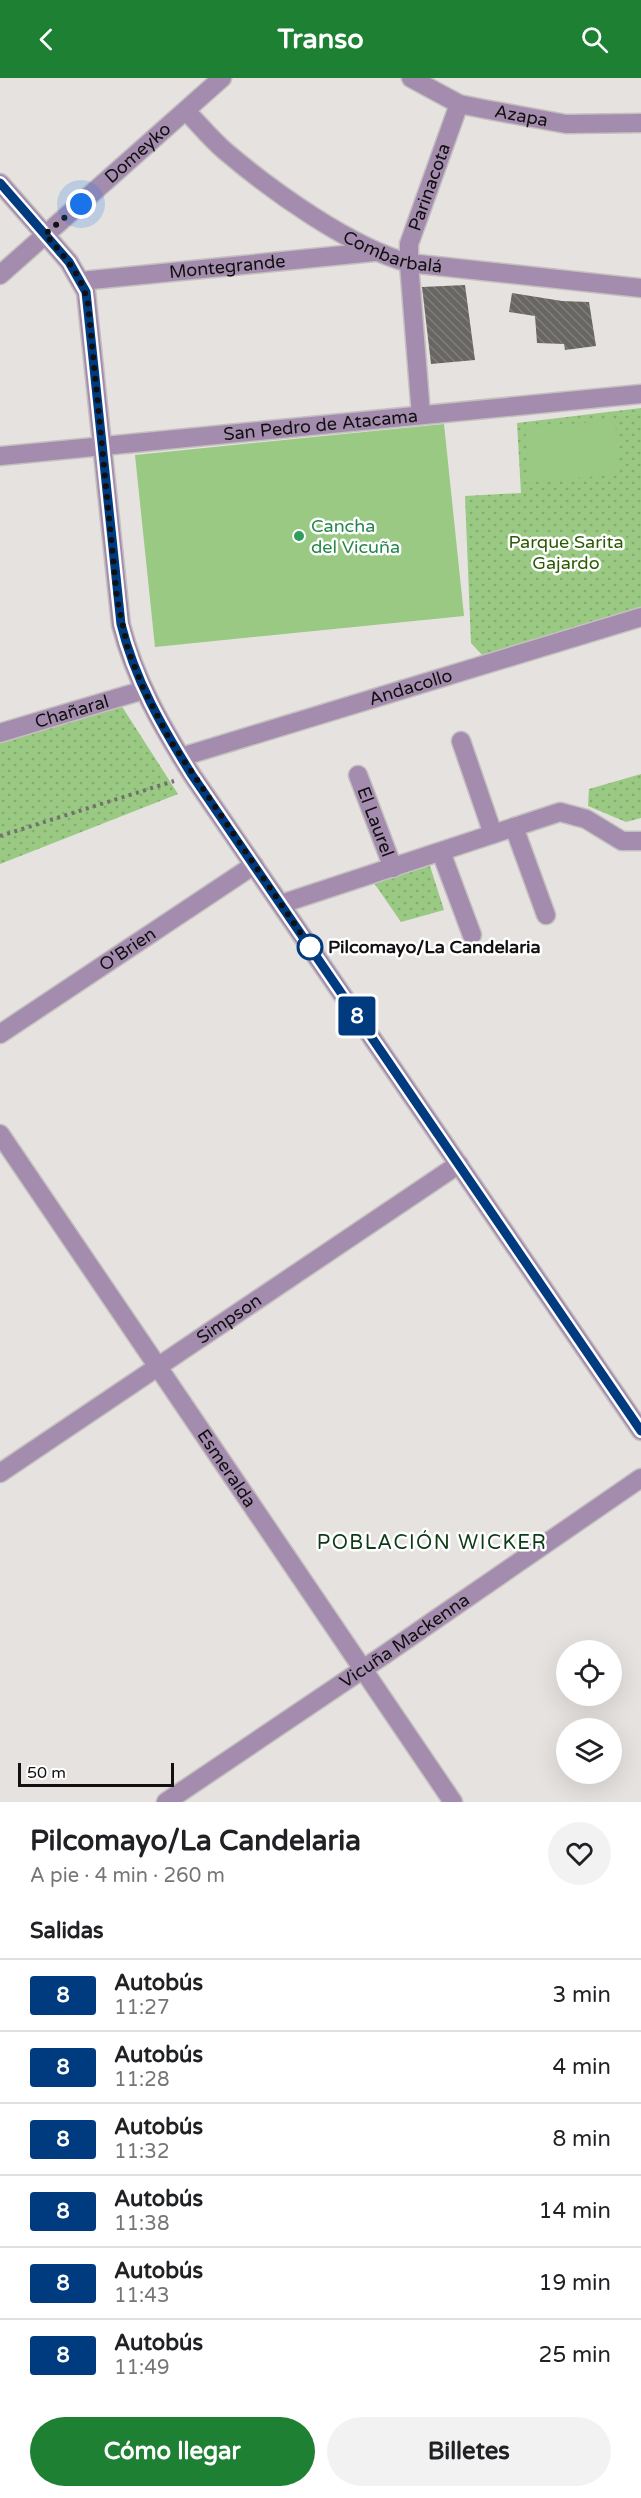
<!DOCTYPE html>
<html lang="es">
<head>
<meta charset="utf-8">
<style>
  :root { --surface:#fff; --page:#f2f2f2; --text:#202124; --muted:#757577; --line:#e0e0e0; --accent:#1e8033 }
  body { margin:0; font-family:"Varela Round",sans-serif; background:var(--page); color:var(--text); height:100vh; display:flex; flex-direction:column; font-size:22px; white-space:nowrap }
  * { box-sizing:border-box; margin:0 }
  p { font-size:20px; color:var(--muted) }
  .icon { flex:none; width:33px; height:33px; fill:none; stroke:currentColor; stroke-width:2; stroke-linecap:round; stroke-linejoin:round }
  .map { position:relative; height:1724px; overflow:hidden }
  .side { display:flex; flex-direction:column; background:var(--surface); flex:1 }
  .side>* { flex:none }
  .badge { padding:0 12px; border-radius:4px; font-size:21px; line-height:39px }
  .fabs { position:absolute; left:556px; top:1562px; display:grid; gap:12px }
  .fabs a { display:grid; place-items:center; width:66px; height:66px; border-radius:50%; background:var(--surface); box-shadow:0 6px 24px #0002; font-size:30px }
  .scale { position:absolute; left:18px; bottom:15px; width:156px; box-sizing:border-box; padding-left:6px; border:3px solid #121010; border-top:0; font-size:16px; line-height:21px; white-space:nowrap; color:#121010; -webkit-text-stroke:4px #fff; paint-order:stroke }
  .you { position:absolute; width:30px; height:30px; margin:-15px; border:4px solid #fff; border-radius:50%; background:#1a73e8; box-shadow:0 0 0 9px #1a73e833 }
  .map>.badge { position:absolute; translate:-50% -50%; box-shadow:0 0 0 3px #fff }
  h2 { padding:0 30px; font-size:22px; line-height:54px }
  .round { display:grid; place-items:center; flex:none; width:63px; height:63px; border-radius:32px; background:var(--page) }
  .headline { display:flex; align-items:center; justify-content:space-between; height:102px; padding:0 30px }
  h1 { font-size:28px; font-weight:700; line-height:45px }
  .primary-button { display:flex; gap:12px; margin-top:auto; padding:12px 30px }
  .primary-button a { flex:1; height:69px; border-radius:36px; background:var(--accent); color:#fff; font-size:24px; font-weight:700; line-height:69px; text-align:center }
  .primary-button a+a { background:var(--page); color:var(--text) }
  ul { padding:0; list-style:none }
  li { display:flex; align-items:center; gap:18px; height:72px; padding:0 30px; border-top:2px solid var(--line) }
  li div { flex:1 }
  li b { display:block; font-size:22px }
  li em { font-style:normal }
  li .badge { min-width:66px; font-weight:700; text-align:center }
  header { display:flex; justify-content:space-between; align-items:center; height:78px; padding:0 30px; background:var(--accent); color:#fff; font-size:27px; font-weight:700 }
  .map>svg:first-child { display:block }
  .grass { fill:url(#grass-dots) }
  .garden { fill:#99c982 }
  .building { fill:url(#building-back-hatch) }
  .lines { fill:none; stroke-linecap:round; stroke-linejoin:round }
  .minor-casing { stroke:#c4c0bf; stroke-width:21 }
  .path { stroke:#73706f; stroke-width:4; stroke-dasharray:3 4.5; stroke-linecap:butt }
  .minor { stroke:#a48cae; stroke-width:18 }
  .line-casing { stroke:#fff; stroke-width:14 }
  .line { stroke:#003b80; stroke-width:9 }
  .walk { stroke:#121010; stroke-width:6; stroke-dasharray:0 10.8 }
  .leisure-dot { fill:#2e9e5b; stroke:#fff; stroke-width:2 }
  .stop-dot { fill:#fff; stroke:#003b80; stroke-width:3 }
  .labels { text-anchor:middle; stroke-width:5; stroke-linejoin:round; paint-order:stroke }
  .street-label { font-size:18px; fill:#121010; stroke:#fff }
  .leisure-label { font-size:18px; fill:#27864d; stroke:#fff; text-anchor:start }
  .park-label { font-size:18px; fill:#2a5b03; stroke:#fff }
  .stop-label { font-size:18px; font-weight:bold; fill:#121010; stroke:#fff; text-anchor:start }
  .neighbourhood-label { font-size:20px; letter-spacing:1.5px; fill:#0d3a15; stroke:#fff }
</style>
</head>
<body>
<header><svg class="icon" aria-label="back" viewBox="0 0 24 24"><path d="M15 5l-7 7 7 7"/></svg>Transo<svg class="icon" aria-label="search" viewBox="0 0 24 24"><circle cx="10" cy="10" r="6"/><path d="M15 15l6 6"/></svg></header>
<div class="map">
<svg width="641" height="1724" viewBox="0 0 641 1724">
  <defs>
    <pattern id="grass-dots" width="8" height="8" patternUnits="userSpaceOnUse" patternTransform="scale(1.5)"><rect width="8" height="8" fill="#99c982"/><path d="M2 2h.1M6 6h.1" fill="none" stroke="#83ac6f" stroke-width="1.8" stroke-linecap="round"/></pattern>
    <pattern id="building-back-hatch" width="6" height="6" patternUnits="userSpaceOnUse" patternTransform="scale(1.5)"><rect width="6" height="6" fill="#686663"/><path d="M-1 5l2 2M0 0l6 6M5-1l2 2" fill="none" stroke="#807e7c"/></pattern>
  </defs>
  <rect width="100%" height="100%" fill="#e6e2e0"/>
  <g class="grass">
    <polygon points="641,330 641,529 484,579 471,565 465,418 521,415 517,345"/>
    <polygon points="121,627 178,716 0,786 0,665"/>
    <polygon points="641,696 641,740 626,744 588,728 589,711"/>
    <polygon points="430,788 444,832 401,844 374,805"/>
  </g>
  <g class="garden">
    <polygon points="615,342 620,396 530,404 525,350"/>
    <polygon points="444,346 464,538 155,569 135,377"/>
  </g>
  <g class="building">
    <polygon points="465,207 475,282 431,286 422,209"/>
    <polygon points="512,215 562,223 589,224 596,268 565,272 564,266 537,265 535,238 509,234"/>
  </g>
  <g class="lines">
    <defs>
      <g id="minor">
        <path id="s1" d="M411 0 459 26 484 31 566 46 641 45"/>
        <path id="s2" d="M186 33C199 46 211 61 225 73 272 113 350 169 409 185L641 210"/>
        <path d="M0 105 69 184 86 214 121 547C135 602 162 649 192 697L641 1353"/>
        <path id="s3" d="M0 197 222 0"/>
        <path id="s4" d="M81 203 374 174"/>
        <path id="s5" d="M421 337 409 185V166L459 26"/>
        <path id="s6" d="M0 378 641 316"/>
        <path id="s7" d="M0 655 144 612"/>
        <polyline points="461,663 493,756"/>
        <path id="s8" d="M181 679 641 539"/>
        <path id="s9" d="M358 697 393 790"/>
        <polyline points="514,749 546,837"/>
        <polyline points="441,774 472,857"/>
        <polyline points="281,826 560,734 586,741 622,763 641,763"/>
        <path id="s10" d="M0 956 254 787"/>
        <path id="s11" d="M0 1056 453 1724"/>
        <path id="s12" d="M0 1395 459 1086"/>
        <path id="s13" d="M166 1724 384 1577 641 1400"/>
      </g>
    </defs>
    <use href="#minor" class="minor-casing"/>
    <polyline class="path" points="0,758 174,703"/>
    <use href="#minor" class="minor"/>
  </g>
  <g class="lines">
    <defs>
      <path id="line" d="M0 105 69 184 86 214 121 546C135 602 162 649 192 697L641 1353"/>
    </defs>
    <use href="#line" class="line-casing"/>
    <use href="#line" class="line"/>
    <path class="walk" d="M81 126 45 156C64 178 82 197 88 226L117 520 128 572 144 612 170 662 310 869"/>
  </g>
  <circle class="leisure-dot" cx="299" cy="458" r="6"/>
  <circle class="stop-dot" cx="310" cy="869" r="12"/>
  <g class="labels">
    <g class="street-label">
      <text dy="6" stroke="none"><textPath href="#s1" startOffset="118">Azapa</textPath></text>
      <text dy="6" stroke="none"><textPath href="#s3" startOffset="184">Domeyko</textPath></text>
      <text dy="6" stroke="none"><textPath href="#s5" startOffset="232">Parinacota</textPath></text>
      <text dy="6" stroke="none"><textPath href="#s2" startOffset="254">Combarbalá</textPath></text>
      <text dy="6" stroke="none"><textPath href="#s4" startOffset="147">Montegrande</textPath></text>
      <text dy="6" stroke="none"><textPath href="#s6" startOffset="322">San Pedro de Atacama</textPath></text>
      <text dy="6" stroke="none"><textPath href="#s8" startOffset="240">Andacollo</textPath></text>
      <text dy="6" stroke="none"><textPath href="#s7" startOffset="75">Chañaral</textPath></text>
      <text dy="6" stroke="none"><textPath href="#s9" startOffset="50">El Laurel</textPath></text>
      <text dy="6" stroke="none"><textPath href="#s10" startOffset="153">O'Brien</textPath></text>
      <text dy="6" stroke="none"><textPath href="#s12" startOffset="276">Simpson</textPath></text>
      <text dy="6" stroke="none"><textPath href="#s11" startOffset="404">Esmeralda</textPath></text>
      <text dy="6" stroke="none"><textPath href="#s13" startOffset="288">Vicuña Mackenna</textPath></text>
    </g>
    <g class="leisure-label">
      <text x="311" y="454">Cancha<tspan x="311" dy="21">del Vicuña</tspan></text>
    </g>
    <g class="park-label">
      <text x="566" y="470">Parque Sarita<tspan x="566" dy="21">Gajardo</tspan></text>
    </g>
    <g class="stop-label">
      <text x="328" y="875">Pilcomayo/La Candelaria</text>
    </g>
    <g class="neighbourhood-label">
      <text x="432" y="1471">POBLACIÓN WICKER</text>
    </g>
  </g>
</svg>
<div class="fabs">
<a><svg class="icon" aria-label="locate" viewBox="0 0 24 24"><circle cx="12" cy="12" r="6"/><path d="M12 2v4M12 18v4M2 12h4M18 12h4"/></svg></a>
<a><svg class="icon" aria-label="layers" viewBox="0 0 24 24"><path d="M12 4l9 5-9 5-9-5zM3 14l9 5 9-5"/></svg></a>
</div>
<div class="scale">50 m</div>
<div class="you" style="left:81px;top:126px"></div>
<b class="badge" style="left:357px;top:938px;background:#003b80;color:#fff">8</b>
</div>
<section class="side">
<div class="headline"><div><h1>Pilcomayo/La Candelaria</h1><p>A pie · 4 min · 260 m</p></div><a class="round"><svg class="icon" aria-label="heart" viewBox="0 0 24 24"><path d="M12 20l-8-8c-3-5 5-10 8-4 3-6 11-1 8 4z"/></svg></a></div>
<h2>Salidas</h2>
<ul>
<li><span class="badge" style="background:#003b80;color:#fff">8</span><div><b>Autobús</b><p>11:27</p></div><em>3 min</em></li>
<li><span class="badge" style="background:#003b80;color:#fff">8</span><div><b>Autobús</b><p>11:28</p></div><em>4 min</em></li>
<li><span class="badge" style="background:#003b80;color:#fff">8</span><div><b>Autobús</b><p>11:32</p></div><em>8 min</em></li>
<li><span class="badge" style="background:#003b80;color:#fff">8</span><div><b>Autobús</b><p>11:38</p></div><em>14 min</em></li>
<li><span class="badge" style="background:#003b80;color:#fff">8</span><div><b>Autobús</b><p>11:43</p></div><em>19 min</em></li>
<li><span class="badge" style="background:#003b80;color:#fff">8</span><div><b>Autobús</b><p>11:49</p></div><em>25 min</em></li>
</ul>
<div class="primary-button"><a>Cómo llegar</a><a>Billetes</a></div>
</section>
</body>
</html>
